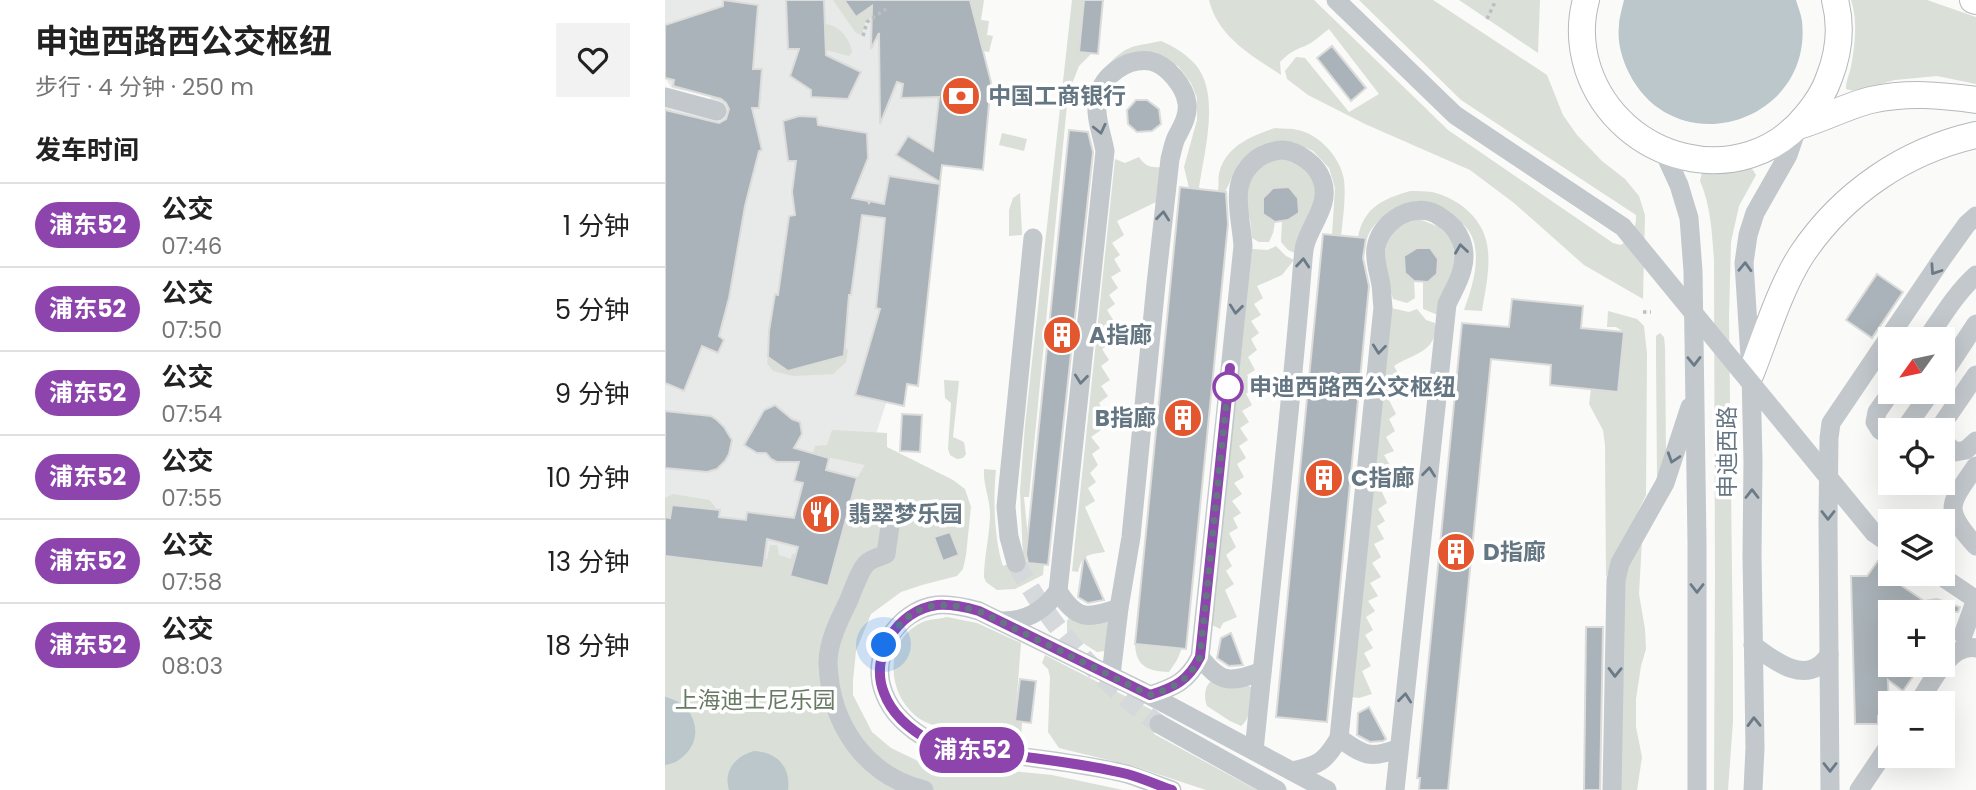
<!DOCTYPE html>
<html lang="zh">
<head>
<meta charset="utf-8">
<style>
  :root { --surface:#fff; --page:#f2f2f2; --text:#222; --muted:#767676; --line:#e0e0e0 }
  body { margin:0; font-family:Poppins,"Noto Sans SC",sans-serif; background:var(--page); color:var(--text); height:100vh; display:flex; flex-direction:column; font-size:26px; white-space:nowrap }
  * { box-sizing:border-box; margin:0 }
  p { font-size:23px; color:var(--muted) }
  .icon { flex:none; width:38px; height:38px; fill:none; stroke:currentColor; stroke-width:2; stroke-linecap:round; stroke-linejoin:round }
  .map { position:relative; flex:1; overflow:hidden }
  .sheet { display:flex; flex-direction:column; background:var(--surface); width:665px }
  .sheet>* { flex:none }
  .badge { padding:0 14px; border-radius:23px; font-size:24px; line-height:46px }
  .needle { width:46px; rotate:237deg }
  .buttons { position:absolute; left:1213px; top:327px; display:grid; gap:14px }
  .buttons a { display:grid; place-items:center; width:77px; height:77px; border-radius:0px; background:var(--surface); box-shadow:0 7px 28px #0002; font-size:35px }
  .you { position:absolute; width:35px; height:35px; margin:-18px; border:5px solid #fff; border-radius:50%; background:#1a73e8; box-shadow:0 0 0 10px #1a73e833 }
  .map>.badge { position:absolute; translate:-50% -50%; box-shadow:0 0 0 4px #fff }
  h2 { padding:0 35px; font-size:26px; line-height:63px }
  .round { display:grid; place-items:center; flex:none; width:74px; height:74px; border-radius:0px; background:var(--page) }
  .head { display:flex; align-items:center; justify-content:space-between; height:119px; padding:0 35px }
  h1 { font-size:33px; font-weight:700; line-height:52px }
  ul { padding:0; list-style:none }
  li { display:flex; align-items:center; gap:21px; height:84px; padding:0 35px; border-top:2px solid var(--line) }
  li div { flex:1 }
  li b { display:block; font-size:26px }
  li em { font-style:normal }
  li .badge { min-width:77px; font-weight:700; text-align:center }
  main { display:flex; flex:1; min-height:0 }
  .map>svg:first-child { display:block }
  .built { fill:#e8e9e9 }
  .green { fill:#dadfd7 }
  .water { fill:#bbc7cb }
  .building { fill:#aab3b9; stroke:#dcdcda; stroke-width:2 }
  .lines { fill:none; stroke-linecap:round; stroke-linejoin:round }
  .minor-tunnel { stroke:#d5d9db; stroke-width:19; stroke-dasharray:19 10; stroke-linecap:butt }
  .highway-casing { stroke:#b4b9bd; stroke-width:28 }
  .path { stroke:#bbbfc2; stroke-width:3.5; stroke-dasharray:3.5 3.5; stroke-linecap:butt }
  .minor { stroke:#c3c8cc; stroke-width:19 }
  .highway { stroke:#fff; stroke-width:26 }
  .minor-bridge { stroke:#c3c8cc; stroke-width:19 }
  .oneway { stroke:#6a7a87 }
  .line-casing { stroke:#fff; stroke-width:16 }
  .line { stroke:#8e44ad; stroke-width:10 }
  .walk { stroke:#657683; stroke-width:7; stroke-dasharray:0 12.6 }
  .stop-dot { fill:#fff; stroke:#8e44ad; stroke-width:3.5 }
  .labels { text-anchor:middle; stroke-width:7; stroke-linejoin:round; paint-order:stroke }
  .poi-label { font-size:23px; font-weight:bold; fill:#657683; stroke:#fff; text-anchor:start }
  .stop-label { font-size:23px; font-weight:bold; fill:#657683; stroke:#fff; text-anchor:start }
  .street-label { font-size:23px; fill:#657683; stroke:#fff }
  .park-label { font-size:23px; fill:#687a64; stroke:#fff }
</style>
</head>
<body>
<main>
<section class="sheet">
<div class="head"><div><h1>申迪西路西公交枢纽</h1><p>步行 · 4 分钟 · 250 m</p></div><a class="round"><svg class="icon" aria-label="heart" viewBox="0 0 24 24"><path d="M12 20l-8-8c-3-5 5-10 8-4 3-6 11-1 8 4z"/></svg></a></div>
<h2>发车时间</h2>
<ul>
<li><span class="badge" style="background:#8e44ad;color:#fff">浦东52</span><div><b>公交</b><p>07:46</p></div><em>1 分钟</em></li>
<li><span class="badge" style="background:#8e44ad;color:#fff">浦东52</span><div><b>公交</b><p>07:50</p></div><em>5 分钟</em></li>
<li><span class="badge" style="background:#8e44ad;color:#fff">浦东52</span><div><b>公交</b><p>07:54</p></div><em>9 分钟</em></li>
<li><span class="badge" style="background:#8e44ad;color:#fff">浦东52</span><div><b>公交</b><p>07:55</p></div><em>10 分钟</em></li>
<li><span class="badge" style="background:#8e44ad;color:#fff">浦东52</span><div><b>公交</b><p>07:58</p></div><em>13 分钟</em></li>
<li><span class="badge" style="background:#8e44ad;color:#fff">浦东52</span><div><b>公交</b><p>08:03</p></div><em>18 分钟</em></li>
</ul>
</section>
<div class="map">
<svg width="1311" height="790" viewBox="0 0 1311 790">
  <rect width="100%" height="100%" fill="#fafaf8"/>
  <polygon class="built" points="0,0 305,0 326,82 318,170 277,166 253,386 242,384 224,394 201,465 192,478 163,586 98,568 0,556 0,105 45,102 46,96 7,88 0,78"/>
  <g class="green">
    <polygon points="168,0 179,0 191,17 216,0 220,7 200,22 197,35 191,33"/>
    <polygon points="305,0 319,0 316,20 324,21 322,35 328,36 324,52 318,51"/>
    <path d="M407 0H419L414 52 427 53 414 66 403 94 364 497H359L363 538 361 562 379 564 378 575 350 589 332 590 321 582 319 577C319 556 325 535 325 514 325 498 318 485 319 469L331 470C328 499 329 539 338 566L358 558 355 491 360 425Z"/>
    <path d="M544 0H649L783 130 948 243 956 245C966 239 972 227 971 215L796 100 694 0H768L882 75 898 115 912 135 937 161 960 179 974 196 980 215 978 299 919 265 849 203 805 170 700 124 643 95 622 79 620 71 631 57 640 58 684 112 714 94 664 29C657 34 648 43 640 46 629 50 624 53 615 62L616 75C586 55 553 37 544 0Z"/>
    <polygon points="794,0 875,0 873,53"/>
    <path d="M1186 0H1262L1311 17V84L1272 76 1230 80 1189 91 1181 89C1181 81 1184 75 1186 67 1190 45 1193 21 1186 0Z"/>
    <path d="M160 24C174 25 185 39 187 52L184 56 161 50Z"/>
    <path d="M496 41C508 46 518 52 528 62 557 91 539 152 534 189L524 188 519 167 532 120V98L526 83 513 66 495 57 442 66C462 44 468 47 496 41Z"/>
    <path d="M610 128C617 129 626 128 633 130 654 134 676 158 679 180 681 198 678 217 676 236L667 235 670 188 664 168 648 151 632 144 592 148 574 163 560 192 553 191C554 186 553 179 554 174 560 146 587 136 610 128Z"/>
    <polygon points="337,133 362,139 359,151 334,145"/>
    <path d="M474 157C480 166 485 168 496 167L491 202 452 221 459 235 447 243 455 255 449 259 456 271 446 277 453 288 444 295 450 304 442 310 450 323 441 328 448 342 437 349 444 360 436 366 445 380 436 386 443 396 434 403 438 411 429 418 436 430 426 437 435 448 427 454 433 465 425 473 431 482 423 488 430 501 420 507 440 552C423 555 418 553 413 572L407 571 450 159 460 163Z"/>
    <polygon points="612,159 622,160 634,164 648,180 653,195 632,254 623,250 616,242 617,221 623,220 634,213 633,198 624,188 598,198 598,214 610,222 608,233 604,242 594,242 587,238 585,219 580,211 578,187 590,169"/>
    <path d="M1083 167 1088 170 1091 175 1074 206 1066 242 1064 316 1068 658V721L1063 790H1049L1050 578 1049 260C1047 234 1046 206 1035 181L1037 172 1056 173Z"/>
    <path d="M745 191C752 191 760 191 767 192 796 199 821 221 823 251 825 271 820 292 817 311L799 310C808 286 822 242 796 223 789 218 749 208 738 205 722 214 709 220 702 238L693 237C699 207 718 199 745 191Z"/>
    <polygon points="355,193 357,235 344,236 344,210 348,198"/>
    <polygon points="754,219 774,227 786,238 791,261 773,315 758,309 758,281 772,274 773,259 765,249 752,248 739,256 740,273 749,281 750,298 742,303 728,299 718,262 724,234 741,223"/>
    <polygon points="611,246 621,256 629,260 617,275 592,286 598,298 589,304 596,315 586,321 594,333 586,339 592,350 583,357 590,370 582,375 589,388 581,394 587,405 577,411 584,422 575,428 583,440 574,446 581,458 572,464 579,477 569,483 577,494 567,501 576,513 568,518 573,528 564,533 571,547 561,555 567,566 561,571 569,584 560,590 572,617 558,623 555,629 547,625 587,249 603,250"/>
    <path d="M726 308 744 312 752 309 761 320 770 323C773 352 749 353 729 366L736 379 727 385 734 396 724 400 731 414 724 419 730 431 721 437 729 451 719 455 726 467 717 472 724 485 716 490 722 503 713 509 720 521 712 526 719 539 709 544 716 557 707 563 716 577 705 583 713 596 703 601 710 611 701 617 708 630 700 635 708 648 699 653 706 666 697 671 707 694 694 698 686 697Z"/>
    <polygon points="943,311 972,319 979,326 982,354 981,495 941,577 940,445 938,430 924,404 926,389 953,391 959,332 951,327 942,327"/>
    <polygon points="995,333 999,337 1000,347 1001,456 992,477 991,354 991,336"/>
    <polygon points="180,348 183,350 181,362 168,374 128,376 108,371 102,363 103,357 123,371 179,356"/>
    <polygon points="279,380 294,381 288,437 299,442 301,454 298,458 292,459 285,455 283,449 286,403 280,398"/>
    <polygon points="167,430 222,433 222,447 288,480 300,489 306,507 301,555 298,569 292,576 257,585 236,592 206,614 191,651 188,680 188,695 207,732 226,748 255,762 387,775 458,790 0,790 0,556 49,562 102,559 105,545 112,545 114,555 126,559 127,554 131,554 125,576 163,586 192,478 200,465 148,454 150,446 162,445"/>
    <polygon points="8,494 44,500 50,506 50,510 7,505 5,518 0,517 0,498"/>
    <polygon points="977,540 974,594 980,629 981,649 976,666 971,699 971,727 977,757 972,790 953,790 959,578 966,560"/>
    <path d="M282 617 312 623 356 643 350 721 357 723 356 740C330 736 276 733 255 719 220 695 218 638 260 621 267 619 275 619 282 617Z"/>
    <polygon points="404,618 443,620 440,651 432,652 402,633 402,621"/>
    <path d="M470 644 517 648 512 660 504 672C483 671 471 667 470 644Z"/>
    <polygon points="380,655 495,714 489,734 592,790 541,790 468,766 394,748 383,732 385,677 383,669 377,663"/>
    <path d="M546 681 584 686 587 688C585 700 587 718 576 726L565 721 542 706C539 698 539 687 546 681Z"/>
  </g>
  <g class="water">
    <path d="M959 0H1131C1133 7 1136 14 1137 21 1148 123 1010 165 964 73 957 59 952 42 954 26 954 18 957 9 959 0Z"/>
    <path d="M0 697C31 703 42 740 15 759 11 763 5 764 0 765Z"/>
    <path d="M89 751C112 752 126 767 123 790H64C58 770 71 756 89 751Z"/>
  </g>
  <g class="building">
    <polygon points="58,0 93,5 88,69 97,69 94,108 87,108 97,150 94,151 80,206 64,298 54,336 59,340 53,353 37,346 19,391 0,383 0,110 54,123 61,119 64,109 61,103 56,99 8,86 9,80 0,78 0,25 58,6"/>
    <polygon points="121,0 159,0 161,55 196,72 183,99 146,97 146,90 125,76 134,49 123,49"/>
    <polygon points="179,0 305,0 326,82 318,170 277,165 275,182 231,155 243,136 268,151 274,97 236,98 238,84 232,82 215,124 214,33 206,49 207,6 191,17"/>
    <polygon points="419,0 438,0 433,54 414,52"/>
    <polygon points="667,46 701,88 686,101 652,58"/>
    <polygon points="471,100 482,100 494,109 496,124 487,131 472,132 463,124 462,110"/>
    <polygon points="134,116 152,117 153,125 202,133 203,158 187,198 203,201 204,203 205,201 219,204 224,176 275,184 253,386 242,384 239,406 190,395 215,309 211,308 220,218 197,215 186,295 184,295 179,356 123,371 103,357 104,331 110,294 113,295 124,216 130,215 127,192 131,161 123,161 118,121"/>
    <polygon points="404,130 423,132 428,152 383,565 363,563 361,554"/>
    <polygon points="515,187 561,192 563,224 521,649 470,644"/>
    <polygon points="624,187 633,198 634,213 623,220 610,222 598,214 598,198 608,188"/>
    <polygon points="658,234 701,238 698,258 704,286 662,722 611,717"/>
    <polygon points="752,248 765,248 773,259 772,274 763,282 749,281 740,273 739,256"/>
    <polygon points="1212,274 1238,292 1207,338 1181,320"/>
    <polygon points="847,299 918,306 916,328 959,332 953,392 885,385 886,365 826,359 783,790 754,790 755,778 752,778 797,323 844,327"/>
    <polygon points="110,405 127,419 135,422 137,434 129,448 164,458 161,470 192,478 163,586 125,576 133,547 102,539 98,568 0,556 0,517 5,518 7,505 55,510 54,517 81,520 82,512 129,518 138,483 129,481 134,462 112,462 106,459 101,453 92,453 79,445 99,410"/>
    <polygon points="0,411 46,416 52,420 59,427 67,440 64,454 60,461 52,469 42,472 0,468"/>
    <polygon points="237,414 257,415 255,452 235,451"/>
    <polygon points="285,532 294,555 278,561 269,537"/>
    <polygon points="419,555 439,600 423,603 413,597"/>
    <polygon points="1217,555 1225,560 1225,574 1245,574 1237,586 1259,601 1272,599 1295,607 1293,612 1222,612 1223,665 1256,665 1238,691 1223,680 1224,715 1213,716 1213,724 1190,724 1186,576 1202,576"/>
    <polygon points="921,627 938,627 935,790 919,790"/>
    <polygon points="566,633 578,665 564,666 552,658 556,638"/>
    <polygon points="355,679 371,681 366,723 350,721"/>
    <polygon points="704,707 721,739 718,741 705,742 692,735 693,713"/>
  </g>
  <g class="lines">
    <path class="minor-tunnel" d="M351 563C385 627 435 682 494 724"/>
    <defs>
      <g id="highway">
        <path d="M921 0C915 22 916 47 923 69 954 162 1078 195 1142 115 1152 103 1159 93 1164 78 1174 53 1177 27 1170 0"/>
        <polyline points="1308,0 1311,1"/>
        <path d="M1133 126C1158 119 1181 106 1206 100 1242 92 1276 95 1311 100"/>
        <path d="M1086 373C1101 335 1115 288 1137 254 1178 193 1240 151 1311 135"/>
      </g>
    </defs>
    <use href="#highway" class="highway-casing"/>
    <g class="path">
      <polyline points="822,19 831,0"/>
      <polyline points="198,36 202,22 221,9"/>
      <polyline points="978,312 986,312"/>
    </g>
    <g class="minor">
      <polyline points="0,97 52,111"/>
      <polyline points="998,150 1014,185 1024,218 1028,271 1032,543 1032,790"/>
      <path d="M1261 340C1277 317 1291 293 1311 275"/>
      <polyline points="1278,374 1311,324"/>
      <polyline points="1237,430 1241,427 1266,392"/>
      <polyline points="1277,430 1278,423 1311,375"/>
      <polyline points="1225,436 1215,430 1210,422 1212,412 1226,392"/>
      <polyline points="1278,437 1282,445 1290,452 1301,450 1311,441"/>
      <path d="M1311 466C1284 505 1277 508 1311 546"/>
      <path d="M227 512 221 554C215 557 206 559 202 563 195 569 187 593 183 602 174 620 163 642 163 663 165 723 199 775 259 790"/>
      <polyline points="351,563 344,537 341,507 368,238"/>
      <polyline points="1273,574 1310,599"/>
      <path d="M393 591C412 621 423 619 454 608"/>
      <path d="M335 621C360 622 378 612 393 591L440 151C437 134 429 115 433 98 437 75 462 58 485 61 502 64 520 87 522 103 524 116 516 128 511 138 508 145 507 152 505 159L491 284 466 537 454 608 446 675"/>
      <polyline points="1298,635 1311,599"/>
      <path d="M1088 645C1110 662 1143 687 1164 655"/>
      <path d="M535 657C556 684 566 683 597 671"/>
      <path d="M485 695C510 687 523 681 535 657L578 246C576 213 562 181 593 158 599 154 610 150 617 150 634 151 652 165 657 180 666 204 646 223 640 245 638 253 638 263 637 271 624 431 605 591 589 751"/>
      <path d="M1253 704C1265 685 1285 642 1311 648"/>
      <polyline points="494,724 612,790"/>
      <path d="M674 738C698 755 705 760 734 748"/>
      <path d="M627 771C654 765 660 762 674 738L718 307C717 300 717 292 716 285 714 273 709 260 711 248 715 224 740 207 763 211 768 212 773 215 777 218 795 229 803 249 797 270 794 282 787 293 782 304L730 790"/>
      <path d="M507 790C492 785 477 779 462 774 421 764 377 760 335 753 313 750 287 753 267 742 247 731 227 715 219 693 204 655 232 610 272 605 287 604 300 607 314 611L473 689 662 790"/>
      <polyline points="947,790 951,580 955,563 1000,483 1025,407"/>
      <polyline points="1088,790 1090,748 1087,555 1088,462 1086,373 1079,263 1083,235 1090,213 1123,155 1133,126"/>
      <polyline points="1165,790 1163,520 1164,438 1166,423 1279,256 1302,224 1311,216"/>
      <polyline points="1194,790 1225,744"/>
    </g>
    <use href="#highway" class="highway"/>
    <polyline class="minor-bridge" points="671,0 790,115 958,227 1209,533 1225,544"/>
  </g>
  <defs><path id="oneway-chevron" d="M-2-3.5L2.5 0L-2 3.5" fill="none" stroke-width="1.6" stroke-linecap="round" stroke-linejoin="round" transform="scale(1.75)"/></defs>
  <g class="oneway">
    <use href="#oneway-chevron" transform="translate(435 129) rotate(77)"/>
    <use href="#oneway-chevron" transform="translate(498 216) rotate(-84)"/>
    <use href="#oneway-chevron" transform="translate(796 249) rotate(-98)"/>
    <use href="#oneway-chevron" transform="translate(638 263) rotate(-85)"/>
    <use href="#oneway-chevron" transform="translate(1080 267) rotate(-88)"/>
    <use href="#oneway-chevron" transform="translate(1270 270) rotate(124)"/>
    <use href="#oneway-chevron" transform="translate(571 309) rotate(96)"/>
    <use href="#oneway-chevron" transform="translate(714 349) rotate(96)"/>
    <use href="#oneway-chevron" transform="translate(1029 361) rotate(89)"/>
    <use href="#oneway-chevron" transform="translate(416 379) rotate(96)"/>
    <use href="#oneway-chevron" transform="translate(1008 458) rotate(108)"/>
    <use href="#oneway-chevron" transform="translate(764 472) rotate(-84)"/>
    <use href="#oneway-chevron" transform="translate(1087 494) rotate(-90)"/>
    <use href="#oneway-chevron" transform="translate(1163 515) rotate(90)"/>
    <use href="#oneway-chevron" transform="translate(1032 588) rotate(90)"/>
    <use href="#oneway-chevron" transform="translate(950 672) rotate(91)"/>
    <use href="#oneway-chevron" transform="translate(740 698) rotate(-84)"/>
    <use href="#oneway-chevron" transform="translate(1089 722) rotate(-91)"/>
    <use href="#oneway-chevron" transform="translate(1165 767) rotate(90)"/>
  </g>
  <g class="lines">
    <defs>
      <path id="line" d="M507 790C492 785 477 778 462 774 422 764 380 760 340 754 317 751 288 753 267 742 247 731 227 715 219 693 204 656 232 610 272 605 287 604 300 607 314 611L485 695C510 687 523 681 535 657L565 368"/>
    </defs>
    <use href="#line" class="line-casing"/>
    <use href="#line" class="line"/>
    <path class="walk" d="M219 645C246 604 267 599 314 611L485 695C510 687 523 681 535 657L563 387"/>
  </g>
  <defs>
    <symbol id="bank-disc" viewBox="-11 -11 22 22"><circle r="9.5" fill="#e4572e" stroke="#fff"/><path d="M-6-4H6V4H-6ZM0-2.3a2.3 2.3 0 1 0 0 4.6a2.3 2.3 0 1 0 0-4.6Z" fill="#fff"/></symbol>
    <symbol id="building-disc" viewBox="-11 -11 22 22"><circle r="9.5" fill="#e4572e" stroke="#fff"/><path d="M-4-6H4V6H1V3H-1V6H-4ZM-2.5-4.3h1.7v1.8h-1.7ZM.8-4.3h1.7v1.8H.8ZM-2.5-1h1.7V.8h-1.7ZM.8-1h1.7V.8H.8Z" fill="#fff"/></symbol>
    <symbol id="restaurant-disc" viewBox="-11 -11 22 22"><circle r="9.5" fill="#e4572e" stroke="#fff"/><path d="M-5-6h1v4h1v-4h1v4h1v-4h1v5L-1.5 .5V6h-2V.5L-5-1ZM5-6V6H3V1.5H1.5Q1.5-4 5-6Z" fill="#fff"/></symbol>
  </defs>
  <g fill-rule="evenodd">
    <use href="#bank-disc" x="274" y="74" width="44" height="44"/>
    <use href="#building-disc" x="375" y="313" width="44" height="44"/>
    <use href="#building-disc" x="496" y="396" width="44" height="44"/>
    <use href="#building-disc" x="637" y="456" width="44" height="44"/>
    <use href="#restaurant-disc" x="134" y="492" width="44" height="44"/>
    <use href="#building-disc" x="769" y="530" width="44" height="44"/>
  </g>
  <circle class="stop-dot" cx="563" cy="387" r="14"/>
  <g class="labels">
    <g class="poi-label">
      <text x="323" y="104">中国工商银行</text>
      <text x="424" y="343">A指廊</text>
      <text x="491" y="426" text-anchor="end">B指廊</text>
      <text x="686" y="486">C指廊</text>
      <text x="183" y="522">翡翠梦乐园</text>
      <text x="818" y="560">D指廊</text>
    </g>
    <g class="stop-label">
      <text x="584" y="395">申迪西路西公交枢纽</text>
    </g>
    <g class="street-label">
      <text transform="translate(1062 452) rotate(-90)" y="8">申迪西路</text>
    </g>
    <g class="park-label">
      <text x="90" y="708">上海迪士尼乐园</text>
    </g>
  </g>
</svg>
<div class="buttons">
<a><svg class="needle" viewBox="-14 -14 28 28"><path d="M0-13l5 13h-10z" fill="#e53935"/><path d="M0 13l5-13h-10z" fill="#767676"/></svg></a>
<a><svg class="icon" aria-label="locate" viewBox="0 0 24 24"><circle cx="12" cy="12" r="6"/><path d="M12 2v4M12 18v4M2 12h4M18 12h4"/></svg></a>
<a><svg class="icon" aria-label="layers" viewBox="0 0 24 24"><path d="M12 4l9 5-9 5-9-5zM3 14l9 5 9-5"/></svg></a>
<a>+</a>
<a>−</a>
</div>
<div class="you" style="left:219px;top:645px"></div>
<b class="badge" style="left:307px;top:750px;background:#8e44ad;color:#fff">浦东52</b>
</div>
</main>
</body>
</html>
